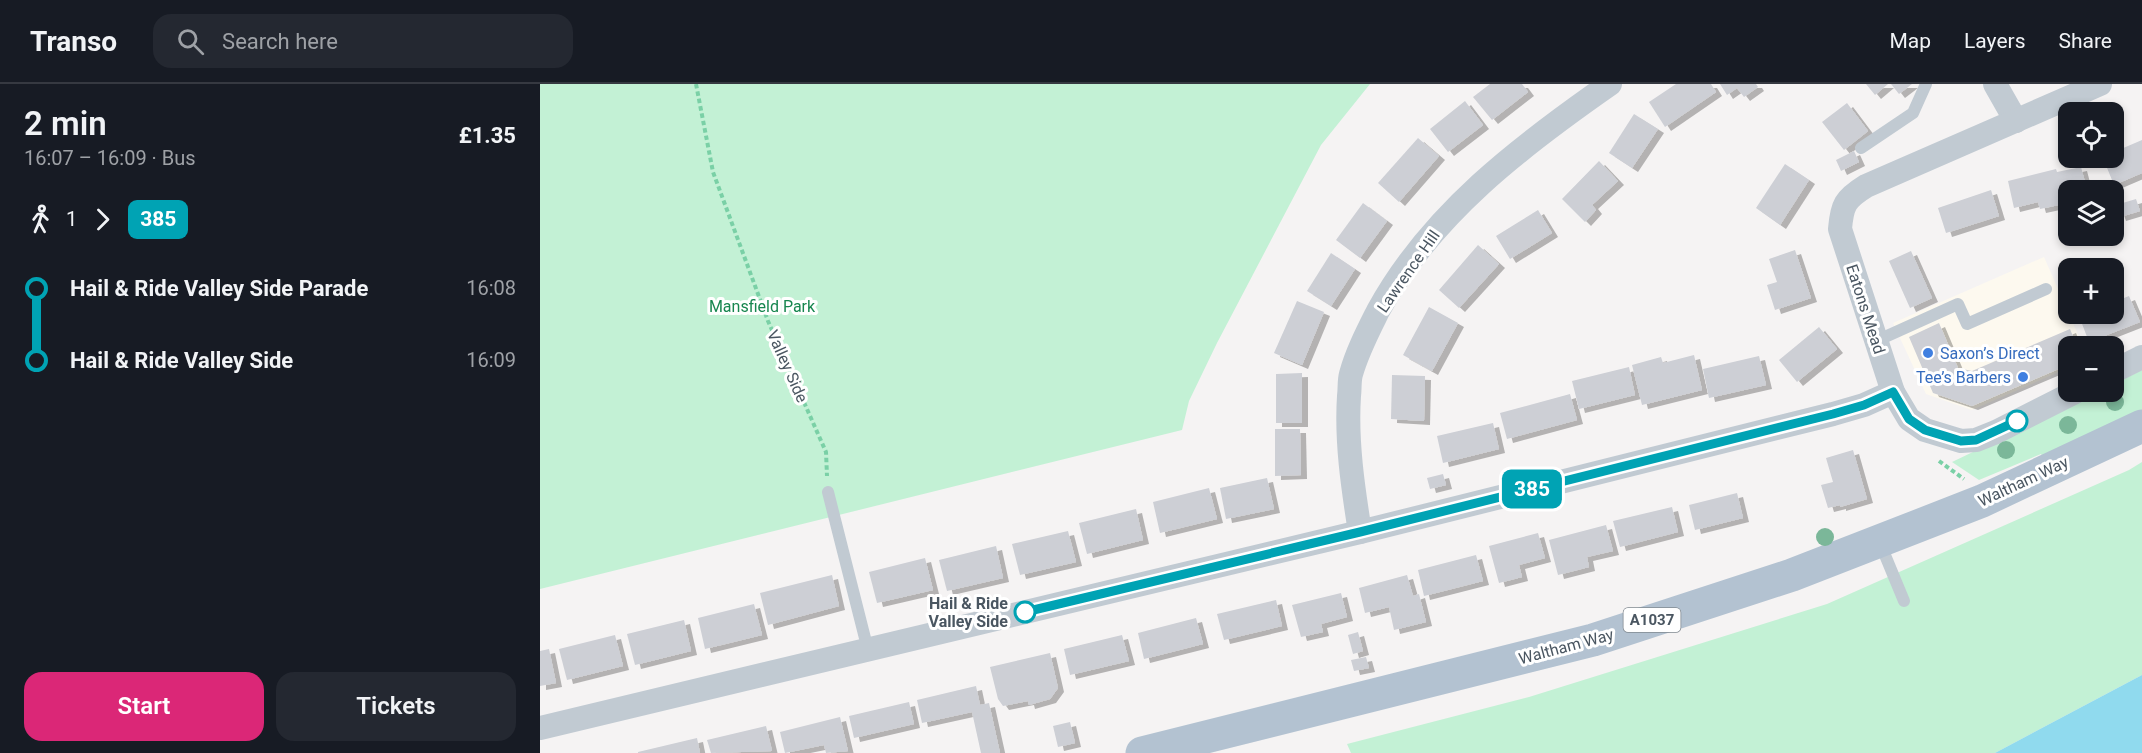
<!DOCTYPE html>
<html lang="en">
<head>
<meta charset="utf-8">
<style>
  :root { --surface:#171b24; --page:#242831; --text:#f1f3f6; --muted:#9ea1a6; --line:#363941; --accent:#db2777 }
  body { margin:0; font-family:Roboto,sans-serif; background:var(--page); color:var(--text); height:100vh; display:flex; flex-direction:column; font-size:22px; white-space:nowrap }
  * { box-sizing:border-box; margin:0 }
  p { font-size:20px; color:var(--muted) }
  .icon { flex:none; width:33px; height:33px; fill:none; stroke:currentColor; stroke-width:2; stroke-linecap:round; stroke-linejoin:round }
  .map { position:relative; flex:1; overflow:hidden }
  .sheet { display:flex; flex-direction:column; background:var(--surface); width:540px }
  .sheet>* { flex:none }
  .badge { padding:0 12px; border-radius:9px; font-size:21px; line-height:39px }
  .buttons { position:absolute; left:1518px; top:18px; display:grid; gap:12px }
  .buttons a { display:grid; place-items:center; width:66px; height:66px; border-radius:12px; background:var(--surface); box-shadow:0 3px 9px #0003; font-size:30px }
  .map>.badge { position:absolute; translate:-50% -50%; box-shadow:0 0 0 3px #fff }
  .legs { display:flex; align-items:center; gap:9px; height:66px; padding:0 24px; font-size:20px }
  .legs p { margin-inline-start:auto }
  .summary { display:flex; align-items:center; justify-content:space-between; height:102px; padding:0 24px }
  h1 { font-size:33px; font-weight:600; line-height:45px }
  .button { display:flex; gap:12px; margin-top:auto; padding:12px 24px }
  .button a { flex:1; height:69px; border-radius:18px; background:var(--accent); color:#fff; font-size:24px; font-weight:600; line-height:69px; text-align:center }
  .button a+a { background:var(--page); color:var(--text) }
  ul { padding:0 24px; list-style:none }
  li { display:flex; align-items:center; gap:21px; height:72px; font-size:22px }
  li i { display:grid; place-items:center; width:9px; height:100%; margin:0 8px; background:currentColor }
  li i::after { content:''; width:15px; height:15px; margin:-8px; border:4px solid; border-radius:50%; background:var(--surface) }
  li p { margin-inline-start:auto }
  li:first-child i { background:linear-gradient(#0000 50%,currentColor 0) }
  li:last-child i { background:linear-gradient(currentColor 50%,#0000 0) }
  header { display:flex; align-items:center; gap:36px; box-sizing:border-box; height:84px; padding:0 30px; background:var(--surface); border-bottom:2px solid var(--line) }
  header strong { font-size:28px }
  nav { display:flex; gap:33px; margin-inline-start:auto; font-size:21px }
  .search { width:420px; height:54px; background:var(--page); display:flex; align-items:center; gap:15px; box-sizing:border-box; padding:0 21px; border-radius:18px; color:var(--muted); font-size:22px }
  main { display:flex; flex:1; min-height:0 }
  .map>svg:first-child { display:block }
  .commercial { fill:#fdf9ef }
  .green { fill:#c3f1d5 }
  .water { fill:#90daee }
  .building { fill:#cdcfd5; filter:url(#shadow) }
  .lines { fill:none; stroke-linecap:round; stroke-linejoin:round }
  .path { stroke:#7ad0a6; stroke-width:4; stroke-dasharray:4.5 3; stroke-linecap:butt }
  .service { stroke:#c1cad2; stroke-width:12 }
  .minor { stroke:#c1cad2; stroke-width:24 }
  .primary { stroke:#b3c2d1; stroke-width:33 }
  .tree { fill:#7bb799 }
  .line-1-casing { stroke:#fff; stroke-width:14 }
  .line-1 { stroke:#00a3b4; stroke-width:9 }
  .shop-dot { fill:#3f7fe0; stroke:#fff; stroke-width:2 }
  .stop-1-dot { fill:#fff; stroke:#00a3b4; stroke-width:3 }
  .labels { text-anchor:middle; stroke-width:6; stroke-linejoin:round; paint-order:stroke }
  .shield { fill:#fff; stroke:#808990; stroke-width:1.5 }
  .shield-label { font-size:15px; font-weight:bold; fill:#4a5661 }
  .street-label { font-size:16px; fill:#4a5661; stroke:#fff }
  .park-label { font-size:16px; fill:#17864f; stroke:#fff }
  .shop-label { font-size:16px; fill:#366cbe; stroke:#fff; text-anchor:start }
  .stop-label { font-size:16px; font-weight:bold; fill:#4a5661; stroke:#fff; text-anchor:end }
</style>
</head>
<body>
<header>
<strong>Transo</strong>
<div class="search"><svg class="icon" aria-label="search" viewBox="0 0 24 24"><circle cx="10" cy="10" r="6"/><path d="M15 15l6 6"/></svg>Search here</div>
<nav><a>Map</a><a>Layers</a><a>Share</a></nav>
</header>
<main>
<section class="sheet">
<div class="summary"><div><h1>2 min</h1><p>16:07 – 16:09 · Bus</p></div><b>£1.35</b></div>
<div class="legs"><svg class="icon" aria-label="walk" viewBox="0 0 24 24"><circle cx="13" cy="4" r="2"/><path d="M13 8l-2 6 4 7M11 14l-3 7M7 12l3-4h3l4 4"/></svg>1<svg class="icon" aria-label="forward" viewBox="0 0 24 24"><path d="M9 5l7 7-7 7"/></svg><b class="badge" style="background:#00a3b4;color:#fff">385</b></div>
<ul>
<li><i style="color:#00a3b4"></i><b>Hail &amp; Ride Valley Side Parade</b><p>16:08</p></li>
<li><i style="color:#00a3b4"></i><b>Hail &amp; Ride Valley Side</b><p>16:09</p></li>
</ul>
<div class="button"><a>Start</a><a>Tickets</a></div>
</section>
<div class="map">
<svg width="1602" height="669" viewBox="0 0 1602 669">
  <defs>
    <filter id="shadow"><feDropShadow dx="6" dy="4" stdDeviation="0" flood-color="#0004"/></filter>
  </defs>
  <rect width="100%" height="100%" fill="#f5f3f3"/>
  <polygon class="commercial" points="1504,173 1543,262 1528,262 1528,284 1432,326 1386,310 1353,239"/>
  <g class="green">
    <polygon points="0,0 830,0 781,61 677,259 649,317 642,346 0,505"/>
    <polygon points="1602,286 1602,329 1504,376 1501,370 1439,396 1412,378 1558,308 1574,308 1574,300"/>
    <polygon points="1602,378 1602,591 1455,669 811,669 807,660 989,613 1287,520 1589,386"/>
  </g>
  <polygon class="water" points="1602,591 1602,669 1455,669"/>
  <g class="building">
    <polygon points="950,0 982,0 988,8 952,36 933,13"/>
    <polygon points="1136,0 1171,0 1176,8 1125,43 1109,18"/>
    <polygon points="1180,0 1216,0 1218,3 1204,13 1197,4 1187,11"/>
    <polygon points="1326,0 1348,0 1335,11"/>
    <polygon points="1351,0 1372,0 1359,10"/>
    <polygon points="925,17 943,41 908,68 890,45"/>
    <polygon points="1307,19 1328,47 1304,66 1282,38"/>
    <polygon points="1094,30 1118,45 1092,84 1069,69"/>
    <polygon points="878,54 899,72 859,118 838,99"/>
    <polygon points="1602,56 1602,89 1574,101 1563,74 1574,74 1574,68"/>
    <polygon points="1314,67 1319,78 1301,87 1296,76"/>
    <polygon points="1059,77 1078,97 1052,121 1056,126 1045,138 1022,115"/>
    <polygon points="1245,80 1269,96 1240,141 1216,124"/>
    <polygon points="1541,83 1547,106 1528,106 1528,119 1500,125 1498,118 1474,124 1468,97 1516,85 1517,88"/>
    <polygon points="1451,106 1459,132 1406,149 1398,124"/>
    <polygon points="1596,115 1600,127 1580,133 1576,121"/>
    <polygon points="823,119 847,137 820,174 796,156"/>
    <polygon points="998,126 1012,149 970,175 956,152"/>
    <polygon points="938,161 959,180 919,224 899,206"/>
    <polygon points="1255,166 1271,214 1235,226 1227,201 1237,198 1229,175"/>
    <polygon points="1371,167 1392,214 1370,224 1349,177"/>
    <polygon points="791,169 815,185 791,222 767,207"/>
    <polygon points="1589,212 1600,238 1549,258 1539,232 1546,230 1574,230 1574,218"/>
    <polygon points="757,217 784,228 762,281 734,269"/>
    <polygon points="889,223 918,239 892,287 863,271"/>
    <polygon points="1399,239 1418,284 1432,287 1530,245 1537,262 1528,262 1528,281 1432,322 1393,309 1369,253"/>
    <polygon points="1279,243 1297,265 1257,298 1239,276"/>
    <polygon points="1154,271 1162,306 1102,321 1092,281 1121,273 1123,279"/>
    <polygon points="1219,272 1226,301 1169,314 1163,285"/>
    <polygon points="1089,283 1095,311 1039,325 1032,297"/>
    <polygon points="762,289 762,339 736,339 736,290"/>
    <polygon points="852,291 885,292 884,337 851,335"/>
    <polygon points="1030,310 1037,336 967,355 960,329"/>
    <polygon points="953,339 959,365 903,379 897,352"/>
    <polygon points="735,345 760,345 761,391 735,392"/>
    <polygon points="1313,366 1327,415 1300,423 1300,421 1288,424 1281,401 1293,398 1286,374"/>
    <polygon points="903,390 906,401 890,405 887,394"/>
    <polygon points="727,394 734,425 686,435 680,404"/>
    <polygon points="669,404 677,435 620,449 613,418"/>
    <polygon points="1197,409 1203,434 1155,446 1149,421"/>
    <polygon points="1132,423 1138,448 1080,463 1073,437"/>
    <polygon points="596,425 603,456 547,470 539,439"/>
    <polygon points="1066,441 1073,467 1047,473 1049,483 1018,491 1009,456"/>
    <polygon points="528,447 536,478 480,491 472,460"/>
    <polygon points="998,449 1005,474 979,481 982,493 959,499 949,462"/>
    <polygon points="456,462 463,494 407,507 399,476"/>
    <polygon points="936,471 943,497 884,512 878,486"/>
    <polygon points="385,474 393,506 337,519 329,488"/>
    <polygon points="292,491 299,522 228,541 220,509"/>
    <polygon points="867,491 873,512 879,510 886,538 854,546 849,523 825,529 819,504"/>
    <polygon points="801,509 807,533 781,540 783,548 761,553 752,521"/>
    <polygon points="736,516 742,542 684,556 677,530"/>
    <polygon points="214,520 222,551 165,565 158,534"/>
    <polygon points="656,534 663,560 604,575 598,549"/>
    <polygon points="144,536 151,567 95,581 87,550"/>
    <polygon points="818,548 823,567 813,570 808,551"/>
    <polygon points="75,551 83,582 27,596 19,565"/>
    <polygon points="582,551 589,577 530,591 524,565"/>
    <polygon points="9,565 16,599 0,602 0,567"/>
    <polygon points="510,569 518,604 510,615 489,621 488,617 463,622 458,615 450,583"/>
    <polygon points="826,573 829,584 814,587 811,576"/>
    <polygon points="436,602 440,621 449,619 460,669 441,669 432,628 382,639 377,616"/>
    <polygon points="369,618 374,640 314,654 309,632"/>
    <polygon points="300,633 308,667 286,669 284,661 245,669 240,648"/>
    <polygon points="530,638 535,659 518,663 513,642"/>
    <polygon points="226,642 232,667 171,669 167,656"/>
    <polygon points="157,654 160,669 98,669 98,668"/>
  </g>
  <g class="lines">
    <g class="path">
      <polyline points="156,0 173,88 228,237 286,368 287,392"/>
      <polyline points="1572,20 1581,41"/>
      <polyline points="1399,377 1424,395"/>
    </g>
    <g class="service">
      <polyline points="1321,64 1373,29 1386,0"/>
      <polyline points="1336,257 1418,220 1427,240 1506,205"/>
      <polyline points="288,408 328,566"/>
      <polyline points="1340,459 1364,517"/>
    </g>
    <g class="minor">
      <polyline points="1455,0 1476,37"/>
      <polyline points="1574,287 1602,273"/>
      <path d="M1535 308 1456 348 1436 356 1421 357 1385 346 1369 335 1353 308 1300 145C1302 121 1305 115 1326 102L1560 0"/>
      <path d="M820 448C813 404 806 357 809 312 810 305 809 297 811 290 817 268 828 247 838 227 891 130 981 62 1070 0"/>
      <polyline points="0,644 820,448 1293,330 1324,321 1353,308"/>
    </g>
    <polyline class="primary" points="602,669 1053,556 1252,491 1442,417 1602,342"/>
  </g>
  <g class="tree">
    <circle cx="1575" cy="318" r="9"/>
    <circle cx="1528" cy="341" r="9"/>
    <circle cx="1466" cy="366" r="9"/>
    <circle cx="1285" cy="453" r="9"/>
  </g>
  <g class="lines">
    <defs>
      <polyline id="line-1" points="485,528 820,448 1293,330 1324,321 1353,308 1369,335 1385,346 1421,357 1436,356 1477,337"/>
    </defs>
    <use href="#line-1" class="line-1-casing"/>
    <use href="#line-1" class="line-1"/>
  </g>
  <g class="shop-dot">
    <circle cx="1388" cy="269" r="6"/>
    <circle cx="1483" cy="293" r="6"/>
  </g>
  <g class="stop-1-dot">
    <circle cx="1477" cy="337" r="10"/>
    <circle cx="485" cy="528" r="10"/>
  </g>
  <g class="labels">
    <rect class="shield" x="1083.5" y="524" width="57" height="24" rx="4.5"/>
    <g class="shield-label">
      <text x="1112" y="541">A1037</text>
    </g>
    <g class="street-label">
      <text transform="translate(868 187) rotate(-55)" y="6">Lawrence Hill</text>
      <text transform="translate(1326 225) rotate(72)" y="6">Eatons Mead</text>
      <text transform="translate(248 282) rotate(66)" y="6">Valley Side</text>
      <text transform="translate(1483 397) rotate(-25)" y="6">Waltham Way</text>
      <text transform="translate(1026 562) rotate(-15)" y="6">Waltham Way</text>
    </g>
    <g class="park-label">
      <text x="222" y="228">Mansfield Park</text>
    </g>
    <g class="shop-label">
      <text x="1400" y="275">Saxon’s Direct</text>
      <text x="1471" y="299" text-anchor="end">Tee’s Barbers</text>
    </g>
    <g class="stop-label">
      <text x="468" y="525">Hail &amp; Ride<tspan x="468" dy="18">Valley Side</tspan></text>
    </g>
  </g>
</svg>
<div class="buttons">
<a><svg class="icon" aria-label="locate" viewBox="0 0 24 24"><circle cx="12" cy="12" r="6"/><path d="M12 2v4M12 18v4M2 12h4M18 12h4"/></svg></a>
<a><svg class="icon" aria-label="layers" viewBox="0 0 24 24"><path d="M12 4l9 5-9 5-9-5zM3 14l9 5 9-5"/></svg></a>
<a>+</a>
<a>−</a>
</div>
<b class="badge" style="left:992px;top:405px;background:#00a3b4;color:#fff">385</b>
</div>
</main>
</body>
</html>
